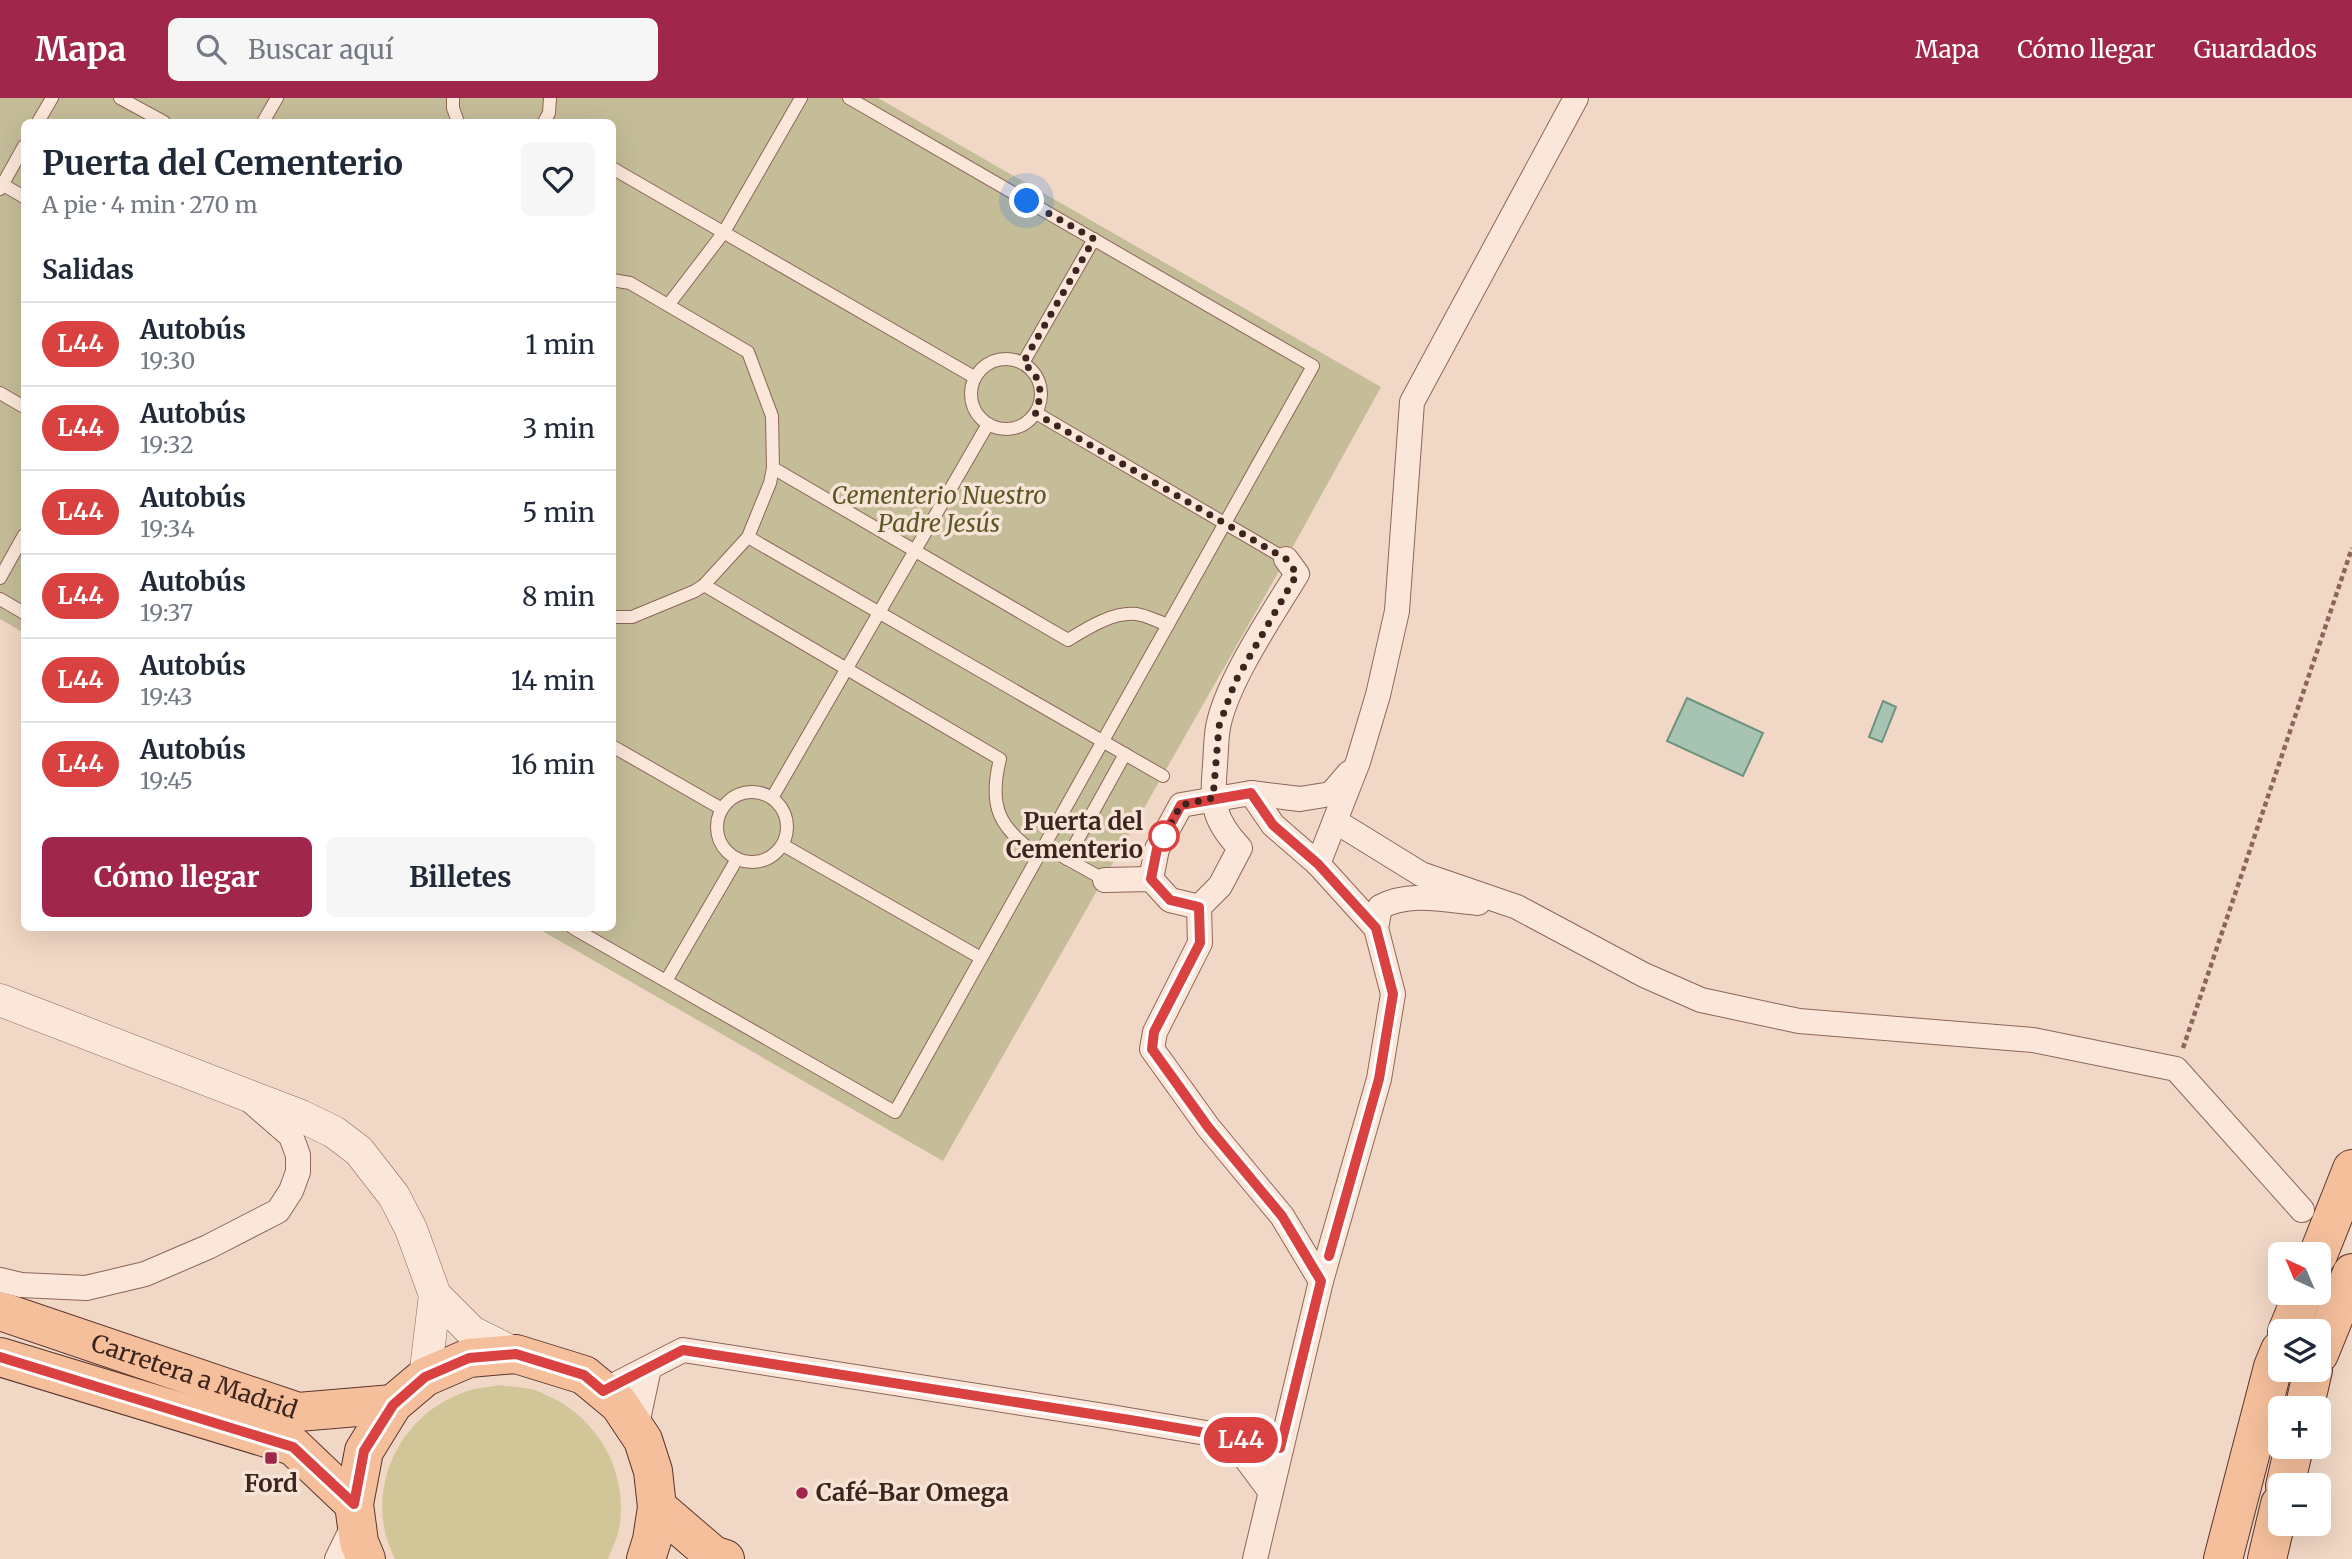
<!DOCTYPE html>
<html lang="es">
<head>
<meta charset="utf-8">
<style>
  :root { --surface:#fff; --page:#f6f6f7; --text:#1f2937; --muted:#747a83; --line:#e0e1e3; --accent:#a0264c }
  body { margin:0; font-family:Merriweather,serif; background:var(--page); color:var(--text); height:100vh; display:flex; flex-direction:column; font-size:26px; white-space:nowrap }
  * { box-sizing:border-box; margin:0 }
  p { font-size:23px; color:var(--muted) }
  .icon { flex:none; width:38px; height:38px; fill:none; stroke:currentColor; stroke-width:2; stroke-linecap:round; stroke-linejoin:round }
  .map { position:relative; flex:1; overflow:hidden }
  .drawer { position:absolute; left:21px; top:21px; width:595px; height:812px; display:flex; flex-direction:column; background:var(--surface); border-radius:10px; box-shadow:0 7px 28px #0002 }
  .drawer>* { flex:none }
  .badge { padding:0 14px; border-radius:23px; font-size:24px; line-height:46px }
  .needle { width:46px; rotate:316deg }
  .buttons { position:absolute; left:2268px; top:1144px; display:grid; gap:14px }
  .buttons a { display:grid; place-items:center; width:63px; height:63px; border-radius:10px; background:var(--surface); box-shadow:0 7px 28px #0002; font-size:35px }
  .you { position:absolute; width:35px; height:35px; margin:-18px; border:5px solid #fff; border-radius:50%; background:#1a73e8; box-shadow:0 0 0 10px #1a73e833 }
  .map>.badge { position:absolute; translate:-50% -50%; box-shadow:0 0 0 4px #fff }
  h2 { padding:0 21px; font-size:26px; line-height:63px }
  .round { display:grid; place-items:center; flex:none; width:74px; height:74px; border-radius:10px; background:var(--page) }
  .headline { display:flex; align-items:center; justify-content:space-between; height:119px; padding:0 21px }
  h1 { font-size:33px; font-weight:700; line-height:52px }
  .action { display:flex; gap:14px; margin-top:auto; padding:14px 21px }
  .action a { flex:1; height:80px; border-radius:10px; background:var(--accent); color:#fff; font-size:28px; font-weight:700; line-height:80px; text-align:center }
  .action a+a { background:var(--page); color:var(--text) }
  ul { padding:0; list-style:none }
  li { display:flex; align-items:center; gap:21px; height:84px; padding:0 21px; border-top:2px solid var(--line) }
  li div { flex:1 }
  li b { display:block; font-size:26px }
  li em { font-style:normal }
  li .badge { min-width:77px; font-weight:700; text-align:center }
  header { display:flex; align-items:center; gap:42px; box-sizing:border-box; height:98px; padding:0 35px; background:var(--accent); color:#fff }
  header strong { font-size:33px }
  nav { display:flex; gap:38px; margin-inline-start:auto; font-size:24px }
  .search { width:490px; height:63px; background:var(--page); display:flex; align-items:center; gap:18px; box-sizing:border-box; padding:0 24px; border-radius:10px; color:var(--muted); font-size:26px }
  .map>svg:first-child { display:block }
  .green { fill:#d0c698 }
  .cemetery { fill:#c5bd98 }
  .water { fill:#a7c4b3; stroke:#6d937e; stroke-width:2 }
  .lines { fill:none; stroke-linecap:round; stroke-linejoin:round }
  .service-casing { stroke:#8d665a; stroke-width:14 }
  .minor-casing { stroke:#8d665a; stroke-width:26 }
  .tertiary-casing { stroke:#8d665a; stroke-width:33 }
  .primary-casing { stroke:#5b362e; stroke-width:40 }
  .path { stroke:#8d665a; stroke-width:4.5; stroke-dasharray:5 3.5; stroke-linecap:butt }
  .service { stroke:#fbe7d9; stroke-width:12 }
  .minor { stroke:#fbe7d9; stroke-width:24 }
  .tertiary { stroke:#fbe7d9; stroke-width:32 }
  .primary { stroke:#f5bf9c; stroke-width:38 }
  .line-casing { stroke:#fff; stroke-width:16 }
  .line { stroke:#da4241; stroke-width:10 }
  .walk { stroke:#3d241e; stroke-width:7; stroke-dasharray:0 12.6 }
  .stop-dot { fill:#fff; stroke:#da4241; stroke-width:3.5 }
  .poi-dot { fill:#a0264c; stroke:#f8e4d6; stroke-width:2.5 }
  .labels { text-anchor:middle; stroke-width:7; stroke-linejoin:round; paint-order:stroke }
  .park-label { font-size:24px; font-style:italic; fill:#5a5824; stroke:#f8e4d6 }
  .stop-label { font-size:24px; font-weight:bold; fill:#3d241e; stroke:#f8e4d6; text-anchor:end }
  .street-label { font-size:24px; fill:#3d241e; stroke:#f8e4d6 }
  .poi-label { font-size:24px; font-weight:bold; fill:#3d241e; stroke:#f8e4d6 }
</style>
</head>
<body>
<header>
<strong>Mapa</strong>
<div class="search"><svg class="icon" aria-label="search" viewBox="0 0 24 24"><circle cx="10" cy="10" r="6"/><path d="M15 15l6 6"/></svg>Buscar aquí</div>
<nav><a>Mapa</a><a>Cómo llegar</a><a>Guardados</a></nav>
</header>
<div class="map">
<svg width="2352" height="1461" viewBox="0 0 2352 1461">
  <rect width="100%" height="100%" fill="#f1d7c5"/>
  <path class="green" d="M499 1287C513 1289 530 1289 542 1295 594 1316 627 1368 620 1425 619 1437 612 1450 608 1461H395C362 1398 396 1319 462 1295 473 1290 487 1290 499 1287Z"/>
  <polygon class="cemetery" points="0,0 878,0 1381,289 1286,461 943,1063 537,830 612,830 612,24 24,24 24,535 0,521"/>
  <g class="water">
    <polygon points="1687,600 1763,635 1743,678 1667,643"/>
    <polygon points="1883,603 1896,609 1882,644 1869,639"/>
  </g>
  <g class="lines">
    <defs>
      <g id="service">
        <polyline points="120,0 164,24"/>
        <polyline points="453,0 453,10 458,24"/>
        <polyline points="38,24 52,0"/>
        <polyline points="263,24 277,0"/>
        <polyline points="544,24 549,15 550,0"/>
        <polyline points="612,70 974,279"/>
        <polyline points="0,85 24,99"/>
        <polyline points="0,91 24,48"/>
        <polyline points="612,182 630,185 748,254 772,318 773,370 770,385 748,439 704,487 695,493 632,519 612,519"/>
        <polyline points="669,206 724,134 801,0"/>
        <circle cx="1006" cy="296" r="35"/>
        <polyline points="1023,265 1094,141"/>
        <polyline points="0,295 24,309"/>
        <polyline points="1036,315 1286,461"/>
        <path d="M773 370 1068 542C1087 530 1117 511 1141 517 1150 519 1159 524 1168 527"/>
        <polyline points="748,439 1163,678"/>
        <polyline points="0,480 24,437"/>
        <path d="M704 487 1000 661C988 709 999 730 1039 758"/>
        <polyline points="0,501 24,515"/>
        <polyline points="612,648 722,711"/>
        <circle cx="752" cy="729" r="35"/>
        <polyline points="772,700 988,326"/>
        <polyline points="783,747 981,860"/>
        <polyline points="1044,748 1105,782"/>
        <polyline points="1067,761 1125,656"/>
        <polyline points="573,830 895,1014 1313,268 849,0"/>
        <polyline points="666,883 737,761"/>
      </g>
      <g id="minor">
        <path d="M1286 461 1297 476C1272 517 1227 583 1218 629 1216 641 1216 654 1215 667 1212 704 1212 721 1240 750L1220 788 1199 809 1200 845 1155 934 1152 951 1208 1029 1282 1118 1321 1183"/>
        <polyline points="1251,695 1300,701 1331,696 1349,675"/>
        <polyline points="1335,723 1421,776 1517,809 1644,877 1701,902 1799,923 2033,942 2176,971 2302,1112"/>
        <polyline points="1318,766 1358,664 1378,597 1397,513 1412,304 1576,0"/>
        <polyline points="1151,781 1157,751 1181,707 1251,695 1273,727 1318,766 1376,830 1393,896 1379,981 1321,1183 1255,1461"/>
        <polyline points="1105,782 1151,781 1170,802 1199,809"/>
        <path d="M1376 830 1380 809C1410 793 1445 802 1478 805"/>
        <polyline points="0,1182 21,1187 86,1190 145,1176 208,1149 278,1113 291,1093 298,1074 298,1057 291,1038 253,1005"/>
        <polyline points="603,1293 683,1252 1105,1318 1230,1339 1280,1350"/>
        <polyline points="636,1331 649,1270"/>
        <polyline points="1230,1339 1270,1393"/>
        <polyline points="337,1461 356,1422"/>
      </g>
      <g id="tertiary">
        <polyline points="0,902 301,1018 334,1034 359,1053 394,1098 411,1131 435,1197 472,1234 516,1256"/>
        <polyline points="425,1279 435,1197"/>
      </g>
      <g id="primary">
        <polyline points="2318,1157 2352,1071"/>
        <path id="s1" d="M0 1213 298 1314 393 1306"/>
        <polyline points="2287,1234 2303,1195"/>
        <polyline points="2319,1256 2352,1175"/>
        <polyline points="0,1259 293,1348 354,1406"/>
        <polyline points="2304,1311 2313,1272"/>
        <polyline points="2285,1388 2294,1349"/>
        <polyline points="657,1409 713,1457 725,1461"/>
        <polyline points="366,1461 359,1444 354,1406 364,1353 393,1306 425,1279 469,1260 516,1256 584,1277 619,1306 643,1342 653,1373 657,1409 652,1442 646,1461"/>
        <polyline points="2223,1461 2273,1269 2280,1252"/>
        <polyline points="2267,1461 2280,1406"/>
      </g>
    </defs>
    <use href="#service" class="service-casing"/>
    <use href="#minor" class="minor-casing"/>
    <use href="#tertiary" class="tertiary-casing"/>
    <use href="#primary" class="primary-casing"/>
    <polyline class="path" points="2183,950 2352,450"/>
    <use href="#service" class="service"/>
    <use href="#minor" class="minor"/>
    <use href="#tertiary" class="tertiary"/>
    <use href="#primary" class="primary"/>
  </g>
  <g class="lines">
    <defs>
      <polyline id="line" points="0,1259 293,1349 354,1406 364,1353 393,1307 425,1279 469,1260 516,1256 584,1277 603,1293 683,1252 1130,1322 1230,1339 1280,1350 1321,1183 1282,1118 1208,1029 1152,951 1154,934 1200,845 1199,809 1170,802 1151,781 1157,751 1181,707 1251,695 1273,727 1318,766 1376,830 1393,896 1379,981 1329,1158"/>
    </defs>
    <use href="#line" class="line-casing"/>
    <use href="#line" class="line"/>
    <path class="walk" d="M1027 103 1094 141 1023 265C1041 278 1044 294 1035 315L1286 461 1297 476 1235 584 1219 628 1213 700 1181 707 1164 738"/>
  </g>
  <circle class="stop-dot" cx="1164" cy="738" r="14"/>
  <g class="poi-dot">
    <rect x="264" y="1353" width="14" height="14" rx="3.5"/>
    <circle cx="802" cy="1395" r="7"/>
  </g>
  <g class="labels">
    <g class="park-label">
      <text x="939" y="406">Cementerio Nuestro<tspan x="939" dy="28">Padre Jesús</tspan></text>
    </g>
    <g class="stop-label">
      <text x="1143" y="732">Puerta del<tspan x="1143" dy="28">Cementerio</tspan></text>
    </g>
    <g class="street-label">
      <text dy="8" stroke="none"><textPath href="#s1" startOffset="205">Carretera a Madrid</textPath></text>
    </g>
    <g class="poi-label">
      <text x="271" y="1394">Ford</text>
      <text x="816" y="1403" text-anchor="start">Café-Bar Omega</text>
    </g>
  </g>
</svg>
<div class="buttons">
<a><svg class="needle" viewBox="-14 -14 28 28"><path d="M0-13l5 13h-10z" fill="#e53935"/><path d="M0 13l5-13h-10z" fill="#747a83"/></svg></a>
<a><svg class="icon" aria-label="layers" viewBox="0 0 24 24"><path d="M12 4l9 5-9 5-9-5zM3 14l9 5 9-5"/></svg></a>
<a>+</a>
<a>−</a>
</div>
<div class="you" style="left:1027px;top:103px"></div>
<b class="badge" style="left:1241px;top:1342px;background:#da4241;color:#fff">L44</b>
<section class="drawer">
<div class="headline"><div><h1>Puerta del Cementerio</h1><p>A pie · 4 min · 270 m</p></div><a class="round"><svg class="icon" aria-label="heart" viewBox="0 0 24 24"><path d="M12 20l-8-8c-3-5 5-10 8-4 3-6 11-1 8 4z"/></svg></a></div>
<h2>Salidas</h2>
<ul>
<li><span class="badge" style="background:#da4241;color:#fff">L44</span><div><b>Autobús</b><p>19:30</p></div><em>1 min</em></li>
<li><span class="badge" style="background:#da4241;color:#fff">L44</span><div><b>Autobús</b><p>19:32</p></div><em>3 min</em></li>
<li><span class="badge" style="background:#da4241;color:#fff">L44</span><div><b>Autobús</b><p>19:34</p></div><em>5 min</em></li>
<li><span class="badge" style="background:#da4241;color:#fff">L44</span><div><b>Autobús</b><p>19:37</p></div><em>8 min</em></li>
<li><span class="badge" style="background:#da4241;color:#fff">L44</span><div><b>Autobús</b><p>19:43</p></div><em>14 min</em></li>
<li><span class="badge" style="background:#da4241;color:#fff">L44</span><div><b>Autobús</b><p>19:45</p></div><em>16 min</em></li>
</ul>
<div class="action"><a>Cómo llegar</a><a>Billetes</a></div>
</section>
</div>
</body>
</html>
